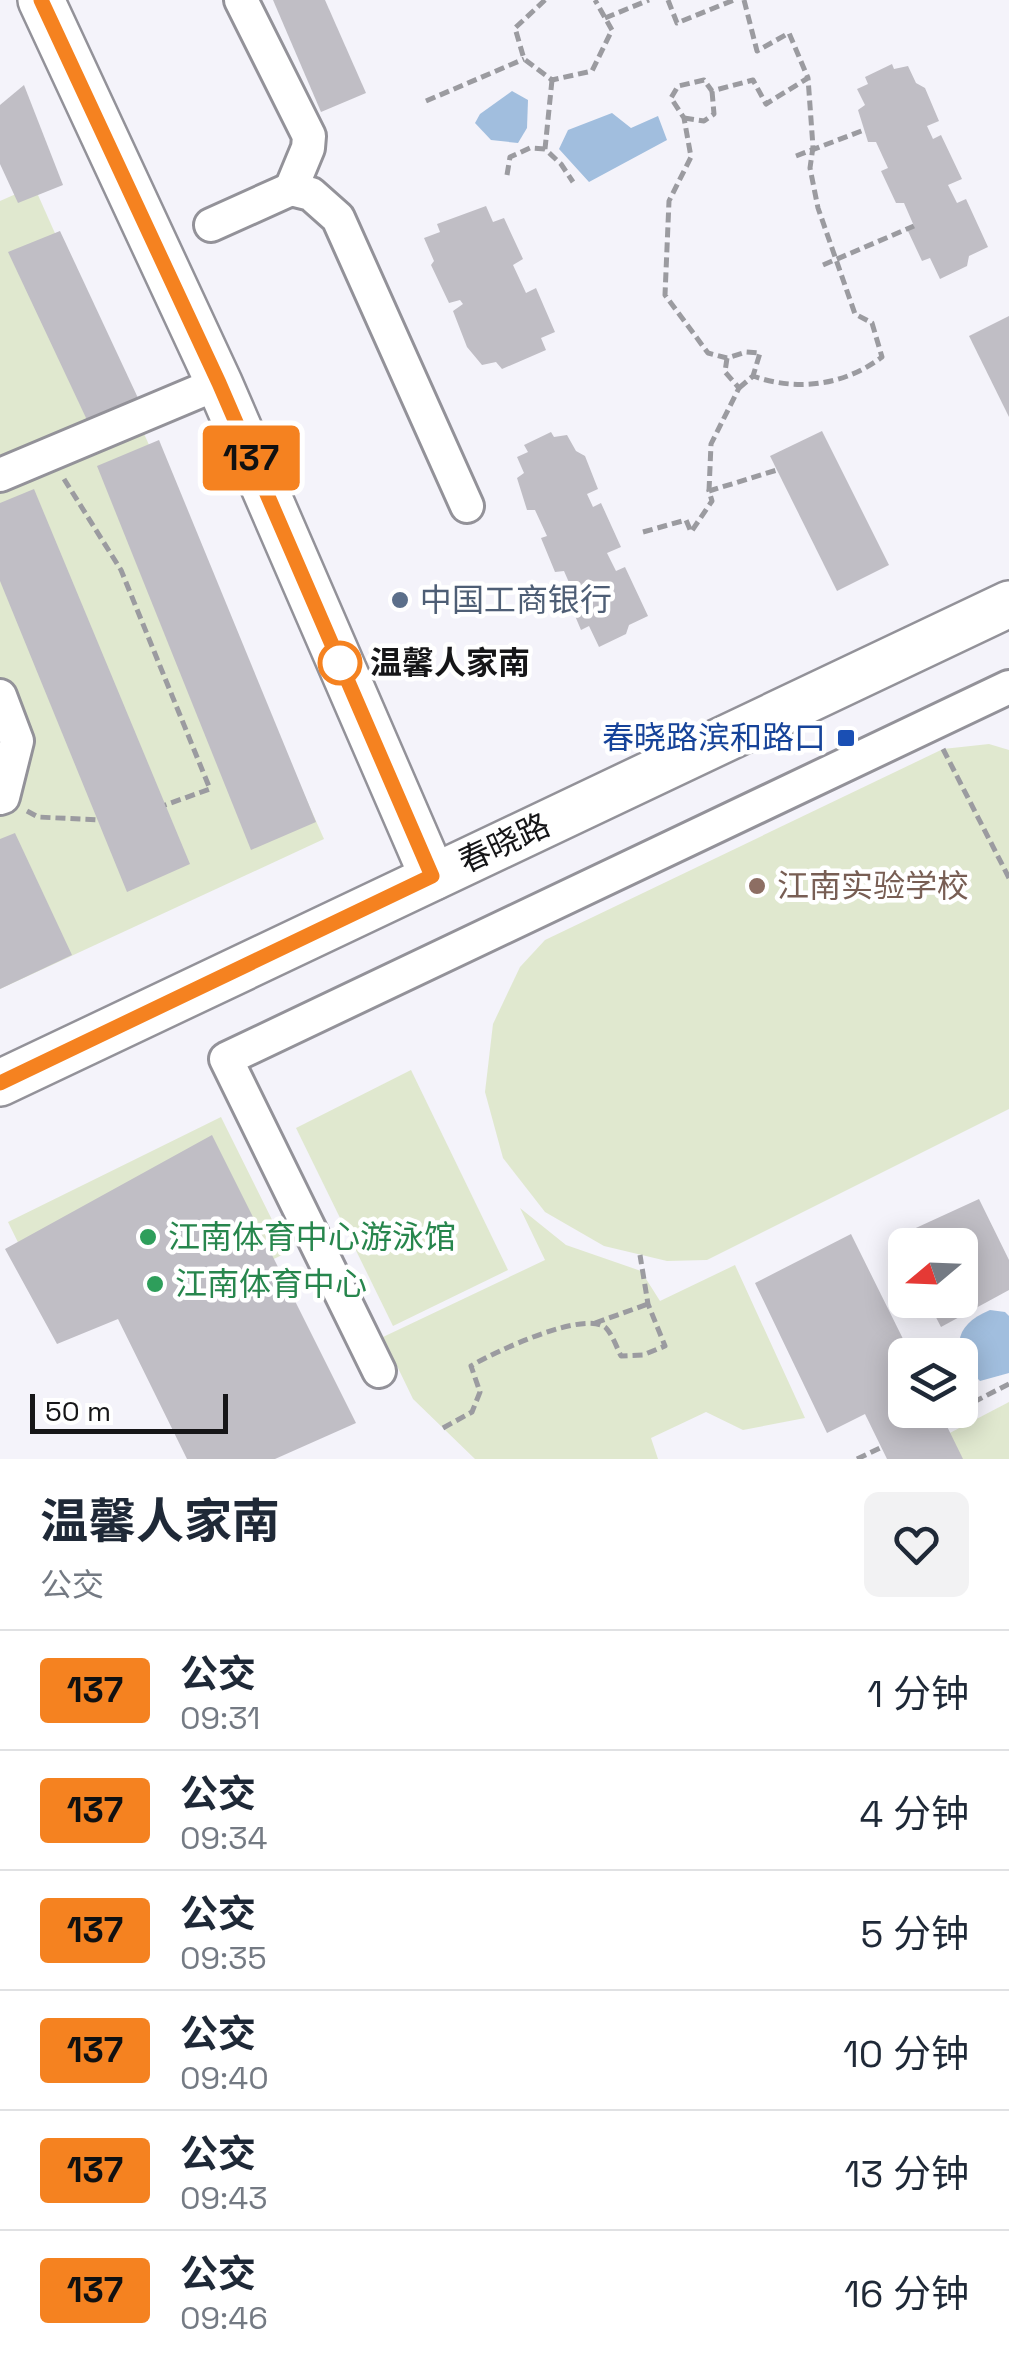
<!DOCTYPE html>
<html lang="zh">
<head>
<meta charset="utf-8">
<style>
  :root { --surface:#fff; --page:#f2f2f3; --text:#1f2937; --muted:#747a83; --line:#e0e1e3 }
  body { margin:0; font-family:"Space Grotesk","Noto Sans SC",sans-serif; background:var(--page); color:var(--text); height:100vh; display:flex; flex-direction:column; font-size:38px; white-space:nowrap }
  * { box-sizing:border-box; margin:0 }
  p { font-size:32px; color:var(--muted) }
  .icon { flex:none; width:55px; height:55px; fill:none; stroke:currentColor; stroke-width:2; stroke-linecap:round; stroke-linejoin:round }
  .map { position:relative; height:1459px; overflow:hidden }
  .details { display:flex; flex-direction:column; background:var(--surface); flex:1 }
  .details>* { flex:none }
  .badge { padding:0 20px; border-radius:8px; font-size:35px; line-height:65px }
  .needle { width:65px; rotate:251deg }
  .buttons { position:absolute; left:888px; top:1228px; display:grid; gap:20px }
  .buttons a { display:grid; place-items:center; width:90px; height:90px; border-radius:15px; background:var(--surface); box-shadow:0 5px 25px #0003; font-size:50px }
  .scale { position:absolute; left:30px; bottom:25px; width:198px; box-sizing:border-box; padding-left:10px; border:5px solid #161618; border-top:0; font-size:28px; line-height:35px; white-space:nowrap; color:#161618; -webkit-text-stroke:8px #fff; paint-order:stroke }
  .map>.badge { position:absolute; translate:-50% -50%; box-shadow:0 0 0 5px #fff }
  .round { display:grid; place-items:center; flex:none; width:105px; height:105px; border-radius:15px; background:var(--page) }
  .head { display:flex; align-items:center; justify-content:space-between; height:170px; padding:0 40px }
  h1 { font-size:48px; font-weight:700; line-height:75px }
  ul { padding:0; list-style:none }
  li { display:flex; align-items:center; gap:30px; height:120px; padding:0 40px; border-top:2px solid var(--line) }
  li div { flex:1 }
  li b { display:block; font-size:38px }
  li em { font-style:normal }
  li .badge { min-width:110px; font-weight:700; text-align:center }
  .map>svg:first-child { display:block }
  .green { fill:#e0e8cf }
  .water { fill:#a1bede }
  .building { fill:#c0bec5 }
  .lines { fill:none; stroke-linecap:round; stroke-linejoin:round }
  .street-casing { stroke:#939299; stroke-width:38 }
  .secondary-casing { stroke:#939299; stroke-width:50 }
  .path { stroke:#9b9ba0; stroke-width:5; stroke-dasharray:10 5; stroke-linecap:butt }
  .street { stroke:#fff; stroke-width:32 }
  .secondary { stroke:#fff; stroke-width:45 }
  .line-casing { stroke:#fff; stroke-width:22 }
  .line { stroke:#f58220; stroke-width:15 }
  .service-dot { fill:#5c6f8a; stroke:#fff; stroke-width:4 }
  .stop-dot { fill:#fff; stroke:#f58220; stroke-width:5 }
  .transit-dot { fill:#1a4fb4; stroke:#fff; stroke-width:4 }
  .education-dot { fill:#8d6e63; stroke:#fff; stroke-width:4 }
  .leisure-dot { fill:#2e9e5b; stroke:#fff; stroke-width:4 }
  .labels { text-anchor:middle; stroke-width:9; stroke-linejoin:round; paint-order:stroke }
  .service-label { font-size:32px; fill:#4e5e75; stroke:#fff; text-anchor:start }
  .stop-label { font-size:32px; font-weight:bold; fill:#161618; stroke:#fff; text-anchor:start }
  .transit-label { font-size:32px; fill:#164399; stroke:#fff; text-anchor:end }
  .street-label { font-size:32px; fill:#161618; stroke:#fff }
  .education-label { font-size:32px; fill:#785e54; stroke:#fff; text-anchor:start }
  .leisure-label { font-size:32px; fill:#27864d; stroke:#fff; text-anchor:start }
</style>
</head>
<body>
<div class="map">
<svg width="1009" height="1459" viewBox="0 0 1009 1459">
  <rect width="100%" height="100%" fill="#f4f3fa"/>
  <g class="green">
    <polygon points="34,186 324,839 0,989 0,201"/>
    <polygon points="989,744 1009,750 1009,1109 707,1260 667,1261 604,1246 545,1212 503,1158 485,1092 493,1024 520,967 545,940 943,749"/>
    <polygon points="411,1070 508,1270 393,1326 296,1128"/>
    <polygon points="221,1117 288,1252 133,1328 115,1291 56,1320 8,1222"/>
    <polygon points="520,1208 566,1245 641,1271 660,1301 735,1265 805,1418 743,1430 706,1412 651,1438 658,1459 475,1459 413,1399 383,1337 545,1260"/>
    <polygon points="1009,1402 1009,1459 900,1459"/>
  </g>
  <g class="water">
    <polygon points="512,91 528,100 527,128 518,143 491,140 475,123 480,114"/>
    <polygon points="612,113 631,128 658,116 667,140 589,182 559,149 568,130"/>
    <path d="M990 1310 1005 1312 1009 1316V1373L980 1381C951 1353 951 1326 990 1310Z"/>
  </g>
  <g class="building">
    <polygon points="273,0 325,0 366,93 321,112"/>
    <polygon points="892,64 894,69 908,66 916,83 925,88 939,121 927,126 933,139 941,135 962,179 948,185 957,203 966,199 988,247 969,256 967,266 940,279 930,258 922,261 907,229 914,226 904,203 896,203 881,171 888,168 876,142 868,142 858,110 865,105 857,89 868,84 865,77"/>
    <polygon points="24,85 63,185 18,203 0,164 0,105"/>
    <polygon points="486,206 493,222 504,218 523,259 513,265 526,293 536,288 555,332 541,338 546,350 502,369 496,362 482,365 467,347 453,311 463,304 460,300 449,303 431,265 434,261 424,238 440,232 437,224"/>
    <polygon points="60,231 138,398 87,420 8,252"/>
    <polygon points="1009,316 1009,417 969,336"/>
    <polygon points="822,431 889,565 837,591 770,456"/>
    <polygon points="551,432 554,437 567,435 576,451 585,456 598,489 587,494 593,507 601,503 621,547 607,553 616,571 625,567 648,616 629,625 626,634 599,647 589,626 581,630 567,597 574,594 564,571 555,572 541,538 547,536 535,510 527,510 517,478 524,473 517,457 528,452 524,445"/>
    <polygon points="159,440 316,822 251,850 97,466"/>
    <polygon points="34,489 190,864 127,892 0,581 0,503"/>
    <polygon points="15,833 72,955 0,989 0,839"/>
    <polygon points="212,1135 356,1423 275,1459 187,1459 118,1319 57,1344 5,1249"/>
    <polygon points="979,1199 1009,1260 1009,1290 941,1327 927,1300 960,1300 960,1245 905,1245 905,1259 894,1238"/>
    <polygon points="851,1234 911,1355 905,1355 905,1410 939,1410 963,1459 887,1459 865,1414 827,1433 755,1283"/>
  </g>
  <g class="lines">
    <defs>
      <g id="street">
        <polyline points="241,0 309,136 308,148 291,189"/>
        <polyline points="211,225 291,189 311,194 338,218 467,506"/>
        <polyline points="0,475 219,383"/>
        <polyline points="0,696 17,741 3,797 0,798"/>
        <polyline points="379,1371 226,1059 1009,687"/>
      </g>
      <g id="secondary">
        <polyline points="41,0 219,383 433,877"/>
        <polyline points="0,1083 1009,604"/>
      </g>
    </defs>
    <use href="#street" class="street-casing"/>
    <use href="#secondary" class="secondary-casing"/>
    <g class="path">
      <polyline points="545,0 515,28 524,59 552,80 592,71 612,30 595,0"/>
      <polyline points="668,0 677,23 734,0"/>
      <polyline points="744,0 757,51 789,33 808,78"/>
      <polyline points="605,18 649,0"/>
      <polyline points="552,80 545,149 561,164 573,182"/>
      <polyline points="426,101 524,59"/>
      <polyline points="684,118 704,121 714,114 712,91"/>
      <polyline points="796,156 864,130"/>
      <polyline points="507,175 510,157 530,148 545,149"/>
      <polyline points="823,265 914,226"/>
      <path d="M739 388 753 376C798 392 845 385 882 357L872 323 855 314 818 208 810 168 813 147 808 78 766 104 753 80 712 91 704 80 678 86 671 98 684 118 691 157 669 201 665 295 708 353 727 358 746 352 760 353 753 376"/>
      <polyline points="64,479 121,570 210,789 165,805"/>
      <polyline points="709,491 711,444 739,388 725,372 727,358"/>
      <polyline points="643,532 686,520 691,532 712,501 709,491 777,470"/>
      <polyline points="943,749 1009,878"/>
      <polyline points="27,811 38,817 98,820"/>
      <polyline points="595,1323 648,1304"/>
      <polyline points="960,1409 1009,1384"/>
      <polyline points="943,1417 957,1410"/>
      <path d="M443 1428 472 1412 480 1392 471 1366C492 1353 585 1309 606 1328 612 1334 617 1348 621 1356L643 1355 665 1346 648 1304 640 1255"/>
      <polyline points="857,1459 882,1447"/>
    </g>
    <use href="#street" class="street"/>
    <use href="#secondary" class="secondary"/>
  </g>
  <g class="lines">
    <defs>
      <polyline id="line" points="0,1083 432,876 219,383 41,0"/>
    </defs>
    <use href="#line" class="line-casing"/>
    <use href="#line" class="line"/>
  </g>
  <circle class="service-dot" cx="400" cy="600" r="10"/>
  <circle class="stop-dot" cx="340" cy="663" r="20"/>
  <rect class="transit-dot" x="836" y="728" width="20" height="20" rx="5"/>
  <circle class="education-dot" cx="757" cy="886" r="10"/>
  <g class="leisure-dot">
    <circle cx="148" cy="1237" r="10"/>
    <circle cx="155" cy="1284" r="10"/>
  </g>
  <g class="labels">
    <g class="service-label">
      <text x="420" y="611">中国工商银行</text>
    </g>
    <g class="stop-label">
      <text x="370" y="674">温馨人家南</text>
    </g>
    <g class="transit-label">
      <text x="826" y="749">春晓路滨和路口</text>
    </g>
    <g class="street-label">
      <text transform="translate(504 843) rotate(-25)" y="11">春晓路</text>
    </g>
    <g class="education-label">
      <text x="777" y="897">江南实验学校</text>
    </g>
    <g class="leisure-label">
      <text x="168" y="1248">江南体育中心游泳馆</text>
      <text x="175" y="1295">江南体育中心</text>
    </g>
  </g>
</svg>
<div class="buttons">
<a><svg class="needle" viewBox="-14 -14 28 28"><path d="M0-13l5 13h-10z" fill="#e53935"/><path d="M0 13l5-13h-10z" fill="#747a83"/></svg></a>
<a><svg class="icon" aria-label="layers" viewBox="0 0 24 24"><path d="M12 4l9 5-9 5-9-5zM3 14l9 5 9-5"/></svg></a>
</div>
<div class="scale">50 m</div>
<b class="badge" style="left:251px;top:458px;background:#f58220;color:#111">137</b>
</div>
<section class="details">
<div class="head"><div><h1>温馨人家南</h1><p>公交</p></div><a class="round"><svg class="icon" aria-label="heart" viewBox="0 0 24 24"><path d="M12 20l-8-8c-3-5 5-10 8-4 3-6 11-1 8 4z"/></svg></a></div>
<ul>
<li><span class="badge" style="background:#f58220;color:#111">137</span><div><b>公交</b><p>09:31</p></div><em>1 分钟</em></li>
<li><span class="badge" style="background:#f58220;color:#111">137</span><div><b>公交</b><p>09:34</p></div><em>4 分钟</em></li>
<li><span class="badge" style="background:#f58220;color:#111">137</span><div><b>公交</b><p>09:35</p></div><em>5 分钟</em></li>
<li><span class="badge" style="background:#f58220;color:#111">137</span><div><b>公交</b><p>09:40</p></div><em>10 分钟</em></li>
<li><span class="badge" style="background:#f58220;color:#111">137</span><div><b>公交</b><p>09:43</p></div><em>13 分钟</em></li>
<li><span class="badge" style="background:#f58220;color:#111">137</span><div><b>公交</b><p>09:46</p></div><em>16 分钟</em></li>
</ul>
</section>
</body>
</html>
